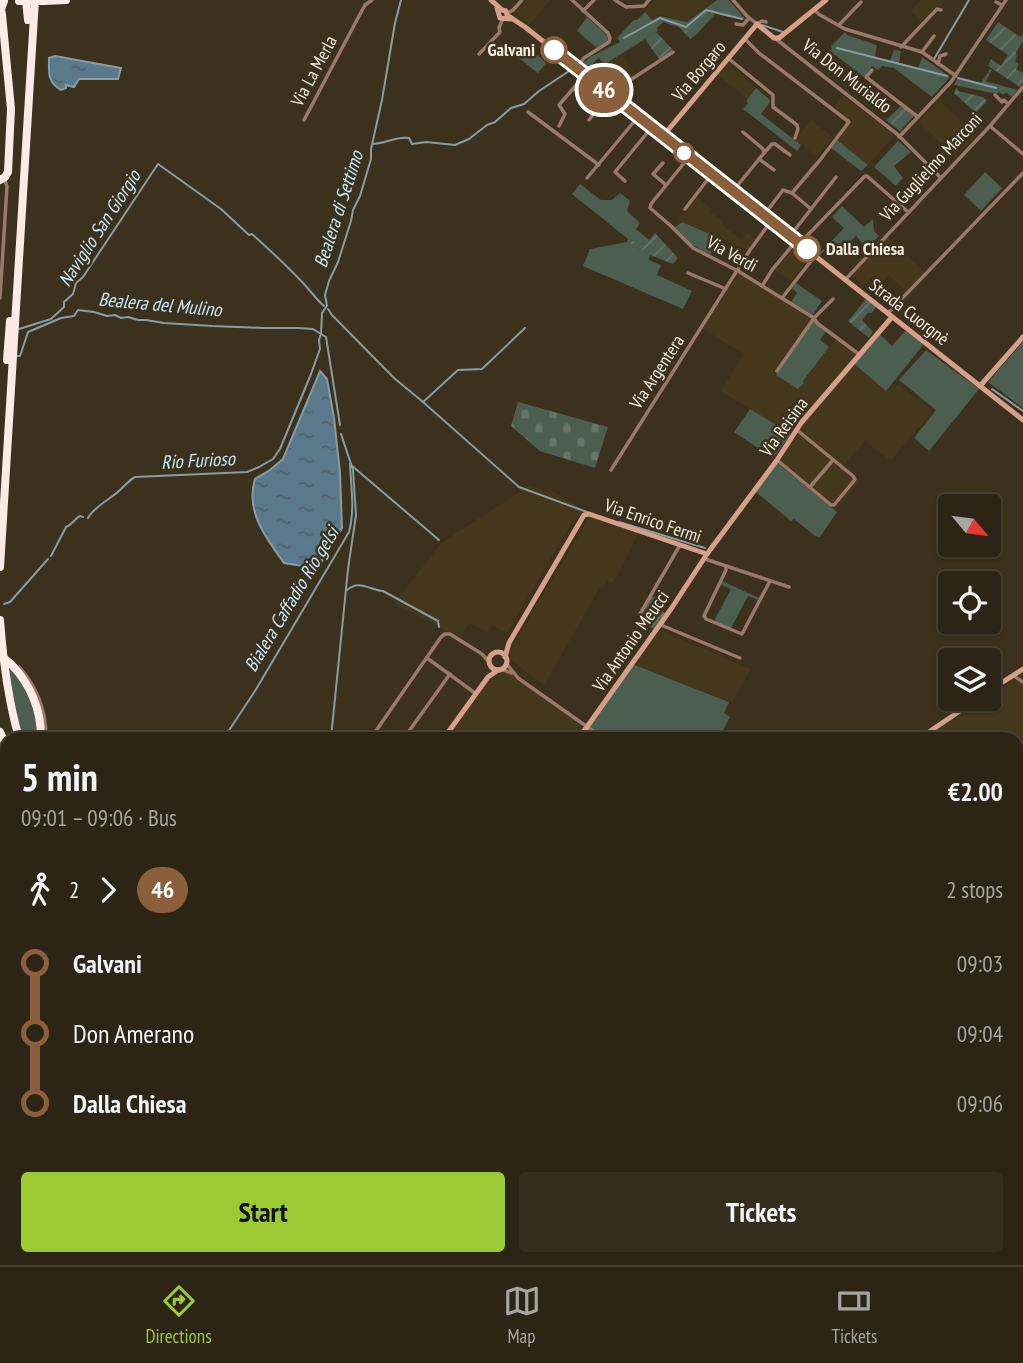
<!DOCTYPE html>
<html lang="en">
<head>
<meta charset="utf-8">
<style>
  :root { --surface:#2c2515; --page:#342d1e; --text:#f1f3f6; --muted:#a6a5a0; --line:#484234; --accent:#9acb35 }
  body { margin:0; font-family:"PT Sans Narrow",sans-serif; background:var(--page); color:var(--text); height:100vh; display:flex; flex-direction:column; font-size:26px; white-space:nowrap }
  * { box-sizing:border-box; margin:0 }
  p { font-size:23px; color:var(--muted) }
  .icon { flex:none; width:38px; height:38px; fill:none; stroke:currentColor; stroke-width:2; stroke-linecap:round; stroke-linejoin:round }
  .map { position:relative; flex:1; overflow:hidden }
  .drawer { position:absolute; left:0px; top:732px; width:1024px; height:534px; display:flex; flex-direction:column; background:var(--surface); border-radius:21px 21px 0 0; box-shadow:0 2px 5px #0004,0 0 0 2px var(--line) }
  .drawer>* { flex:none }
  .badge { padding:0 14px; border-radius:23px; font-size:24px; line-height:46px }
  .needle { width:46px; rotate:119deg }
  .buttons { position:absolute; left:938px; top:494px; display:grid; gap:14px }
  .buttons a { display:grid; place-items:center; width:63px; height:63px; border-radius:7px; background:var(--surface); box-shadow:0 2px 5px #0004,0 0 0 2px var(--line); font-size:35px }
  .map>.badge { position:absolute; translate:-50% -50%; box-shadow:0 0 0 4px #fff }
  .legs { display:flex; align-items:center; gap:10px; height:77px; padding:0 21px; font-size:23px }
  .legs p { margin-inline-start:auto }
  .head { display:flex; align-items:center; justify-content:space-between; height:119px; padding:0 21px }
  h1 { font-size:38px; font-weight:800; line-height:52px }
  .button { display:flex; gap:14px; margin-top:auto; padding:14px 21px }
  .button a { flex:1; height:80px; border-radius:7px; background:var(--accent); color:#111; font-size:28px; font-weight:800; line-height:80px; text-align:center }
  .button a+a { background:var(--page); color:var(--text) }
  ul { padding:0 21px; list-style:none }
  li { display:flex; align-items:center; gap:24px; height:70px; font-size:26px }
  li i { display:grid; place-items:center; width:10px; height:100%; margin:0 9px; background:currentColor }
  li i::after { content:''; width:18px; height:18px; margin:-9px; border:5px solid; border-radius:50%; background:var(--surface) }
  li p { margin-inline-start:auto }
  li:first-child i { background:linear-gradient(#0000 50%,currentColor 0) }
  li:last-child i { background:linear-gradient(currentColor 50%,#0000 0) }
  .tabs { display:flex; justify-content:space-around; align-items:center; height:98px; border-top:2px solid var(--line); background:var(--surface); font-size:19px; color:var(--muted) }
  .tabs a { display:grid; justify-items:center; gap:4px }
  .tabs .selected { color:var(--accent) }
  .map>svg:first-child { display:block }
  .built { fill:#45371c }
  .green { fill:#4c5e4f }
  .cemetery { fill:url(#cemetery-stones) }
  .garden { fill:url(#garden-furrows) }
  .water { fill:url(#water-ripples); stroke:#889ca4; stroke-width:2 }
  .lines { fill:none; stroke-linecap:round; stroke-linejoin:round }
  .stream { stroke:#889ca4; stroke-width:2 }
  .street { stroke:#9a786a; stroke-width:3.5 }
  .secondary { stroke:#d59f89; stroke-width:5 }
  .highway { stroke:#fcebe4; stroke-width:8 }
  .highway-bridge { stroke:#fcebe4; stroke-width:8 }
  .line-1-casing { stroke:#fff; stroke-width:16 }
  .line-1 { stroke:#8b5e3c; stroke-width:10 }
  .stop-1-dot { fill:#fff; stroke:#8b5e3c; stroke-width:3.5 }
  .labels { text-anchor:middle; stroke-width:5; stroke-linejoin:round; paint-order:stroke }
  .stop-label { font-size:18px; font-weight:bold; fill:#f3ece0; stroke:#3b311c; text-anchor:end }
  .street-label { font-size:18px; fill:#f3ece0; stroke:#3b311c }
  .water-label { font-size:19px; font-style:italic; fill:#c6e9fc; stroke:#3b311c }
</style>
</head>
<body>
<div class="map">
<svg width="1023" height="1265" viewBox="0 0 1023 1265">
  <defs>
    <pattern id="cemetery-stones" width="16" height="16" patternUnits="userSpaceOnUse" patternTransform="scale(1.75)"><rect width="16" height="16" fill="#4c5e4f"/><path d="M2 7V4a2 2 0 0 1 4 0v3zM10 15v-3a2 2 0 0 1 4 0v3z" fill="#667568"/></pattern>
    <pattern id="garden-furrows" width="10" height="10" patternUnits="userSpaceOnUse" patternTransform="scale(1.75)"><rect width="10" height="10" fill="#4c5e4f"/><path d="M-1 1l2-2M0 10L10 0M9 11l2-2" fill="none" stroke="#667568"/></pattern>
    <pattern id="water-ripples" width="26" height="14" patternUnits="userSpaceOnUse" patternTransform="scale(1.75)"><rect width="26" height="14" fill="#5a798a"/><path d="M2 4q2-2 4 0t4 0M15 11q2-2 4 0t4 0" fill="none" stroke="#52626a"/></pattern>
  </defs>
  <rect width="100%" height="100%" fill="#3b311c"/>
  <g class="built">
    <polygon points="527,0 550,0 529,25 515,12"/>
    <polygon points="655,0 707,0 710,4 686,21 660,15 652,19 644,11"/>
    <polygon points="921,0 945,0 941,7 938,5 921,21 911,11"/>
    <polygon points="622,54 635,75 612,90 596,77 605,64"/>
    <polygon points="727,63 756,88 748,99 717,75"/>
    <polygon points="843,95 893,134 893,137 868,165 837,140 852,121 834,107"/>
    <polygon points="939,100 976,135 955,157 919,122"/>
    <polygon points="811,120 833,137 817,157 795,140"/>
    <polygon points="696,196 712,209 710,212 723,221 721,224 742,240 747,233 756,239 747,250 678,220"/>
    <polygon points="888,237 925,272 906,291 888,275 878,286 879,283 872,277 863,285 853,278 853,275"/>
    <polygon points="796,242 811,255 792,281 774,270"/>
    <polygon points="739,274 811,318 774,373 798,389 821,357 837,338 858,354 791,434 721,391 743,354 702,328"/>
    <polygon points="854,365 886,391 899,385 932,411 891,461 865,441 844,465 860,481 836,510 777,462 797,430 838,380 841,381"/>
    <polygon points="529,486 557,493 585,511 572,522 507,633 493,625 486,632 470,623 460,637 394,604 441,543"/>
    <polygon points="589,517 639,532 618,575 612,583 607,580 604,585 602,584 544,685 511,660 508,654"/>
    <polygon points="660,630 751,669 732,702 634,666"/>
    <polygon points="501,669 506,670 587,727 579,738 448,738 493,674"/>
    <polygon points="1023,674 1023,783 1017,780 1017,738 933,738 931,736 935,732 985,698 989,698 989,696"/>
    <polygon points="0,1101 7,1114 7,1166 0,1172"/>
  </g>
  <g class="green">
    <polygon points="717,0 729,0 745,19 743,20 708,12 688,30 663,22 657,28 658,31 605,64 598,58 587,70 582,64 590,57 620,42 617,38 634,20 637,20 645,12 652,20 660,16 687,22"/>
    <polygon points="587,17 608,36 607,42 597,48 577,31"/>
    <polygon points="845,32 847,35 877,45 875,57 890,61 894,50 901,51 899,63 918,69 922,57 950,77 932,97 894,68 882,66 878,70 872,66 864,77 830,51 832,48 831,46"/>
    <polygon points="529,47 546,63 538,73 516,56 522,49 525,52"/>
    <polygon points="990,69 992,70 986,81 1017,90 1012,97 1007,93 1002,94 999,92 997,94 954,85 958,78 981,83"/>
    <polygon points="756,88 769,99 770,102 761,114 801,145 797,151 743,109 748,103 746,101"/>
    <polygon points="837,140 868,165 861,171 831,148"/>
    <polygon points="898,141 911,152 894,166 903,178 896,186 874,167"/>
    <polygon points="985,172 1002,188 981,211 964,195"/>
    <polygon points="580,184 601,200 612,200 620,193 630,201 627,211 640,223 636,229 649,240 644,244 628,239 572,194"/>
    <polygon points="842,206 864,227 873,219 874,231 879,236 867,248 856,236 837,255 828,247 819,256 818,255 844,228 832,217"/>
    <polygon points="682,222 717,237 710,255 691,244 675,227"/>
    <polygon points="627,242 650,255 649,260 661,265 657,275 692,291 683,309 583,266 590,249"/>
    <polygon points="796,283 822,301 813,315 791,302 797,293 792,289"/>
    <polygon points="813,321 826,331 820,340 829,347 803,381 804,383 798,389 776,375"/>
    <polygon points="905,331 924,344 886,391 853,363 878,333 892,346"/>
    <polygon points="1023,342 1023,408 988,382"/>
    <polygon points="926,350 979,389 929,451 914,438 936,410 899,380"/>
    <polygon points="750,409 791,434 773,458 734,432"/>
    <polygon points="777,463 837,512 820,537 815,536 794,519 791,521 757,493 756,491"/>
    <polygon points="722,581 759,598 758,600 748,596 731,628 714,621 731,589 721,585"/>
    <polygon points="632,664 729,702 724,713 730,717 721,734 727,738 603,738 587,727"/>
    <polygon points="7,665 30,693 40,738 22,738"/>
  </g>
  <polygon class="cemetery" points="518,402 608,427 595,468 540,451 511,426"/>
  <g class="garden">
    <polygon points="706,12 715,14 697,34 690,39 677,25 688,30"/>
    <polygon points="998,22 1020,37 1023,34 1023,41 1016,52 1017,57 1015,61 1019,64 1016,69 1023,73 1023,83 1020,87 988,66 991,59 1001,66 1008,55 986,40"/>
    <polygon points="656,32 673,50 659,59 645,39"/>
    <polygon points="956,88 958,89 958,91 983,97 987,101 976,113 954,93"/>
    <polygon points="901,106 914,116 900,131 886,120"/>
    <polygon points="655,233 678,258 673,264 650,255 627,242 628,239 644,244 646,240 649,240"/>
    <polygon points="866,299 876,307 872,313 868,313 862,320 873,332 869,338 848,321"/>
    <polygon points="651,596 660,600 656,607 665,613 654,629 640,621"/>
  </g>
  <g class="water">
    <path d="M55 56 121 68 118 79H79L74 87 66 85V88L61 90C47 82 49 72 49 58Z"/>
    <path d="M320 371 327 379 334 418 340 473 342 528 319 566 315 568 284 563C266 538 245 511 255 479L270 470 283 459Z"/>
  </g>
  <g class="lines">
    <g class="stream">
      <polyline points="762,25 783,32"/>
      <polyline points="624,38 660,18 686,27 706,10 742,19"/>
      <polyline points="837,48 947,76"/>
      <polyline points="934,59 969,0"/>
      <polyline points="958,78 996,88"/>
      <path d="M372 144C385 144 396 136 409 138L412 144 426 142 455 145 469 139 487 125 495 122 511 108 524 104 539 91 572 69"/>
      <polyline points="328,309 332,315 394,378 423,402 458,370 482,369 525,328"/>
      <path d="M19 329 51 319 64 307V302L73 294 76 283 83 277 158 164 221 209 249 235 252 234C271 251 289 268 305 285 312 293 317 300 324 306"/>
      <path d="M17 356H20L28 332 61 318 74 316 78 310 94 312 107 316 115 315 121 318 128 317 138 320H146L164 323 212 326 264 328H298L313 329 321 334 319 340 320 349 311 374 280 449 273 459 259 467 247 472 135 477C129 480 127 484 122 488 112 499 95 505 88 518"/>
      <polyline points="992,389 1023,411"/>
      <polyline points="423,402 519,487 587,512"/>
      <polyline points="340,425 326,337 321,334 322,313 327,306 325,295 329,281 338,262 351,221 353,210 360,196 371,159 371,149 382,100 395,23 401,0"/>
      <polyline points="351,465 439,540"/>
      <polyline points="619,522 705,548"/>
      <path d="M51 556 66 527C72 525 74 519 80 516L83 517"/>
      <path d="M347 590C359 579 370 590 383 591L438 621 439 627"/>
      <polyline points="4,604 10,602 48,559"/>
      <path d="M224 738 255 691 349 532C355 510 351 486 350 464"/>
      <polyline points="331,738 348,569 356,515 353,470 341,434"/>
      <polyline points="1017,864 1023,861"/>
      <polyline points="0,1174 7,1168"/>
      <polyline points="254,1258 257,1265"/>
      <polyline points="105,1259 107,1258"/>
      <polyline points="298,1265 298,1258"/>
      <polyline points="635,1265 641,1258"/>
    </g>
    <g class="street">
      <polyline points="572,0 608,33 610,38 609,42 584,58 576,68"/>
      <polyline points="615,0 626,7 644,6 649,0"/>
      <polyline points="733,0 747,16 757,24 762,21 766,22"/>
      <polyline points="996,2 1002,5"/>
      <polyline points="814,10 820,15 845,29 922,52 956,76"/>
      <polyline points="583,11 594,0"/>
      <polyline points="508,13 513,10 522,0"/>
      <polyline points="736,24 743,25 749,18"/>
      <polyline points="839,25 861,2"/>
      <polyline points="745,39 759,53 849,122 820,160 792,193"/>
      <polyline points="776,39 897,134 941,178"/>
      <polyline points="901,47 937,9 941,10"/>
      <polyline points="922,52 934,36"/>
      <polyline points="479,54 500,32 499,28 503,18"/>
      <polyline points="728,58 773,95 773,107 797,125 798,129 795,138"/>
      <polyline points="938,64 940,56 946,54"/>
      <polyline points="872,70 866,77 918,117"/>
      <polyline points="995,95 1002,102 1004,100 1008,104"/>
      <polyline points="528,112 599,165"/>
      <polyline points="304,120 359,16 365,5 372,0"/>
      <polyline points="589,120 609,94 673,52"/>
      <polyline points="559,126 565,114 559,105 585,75"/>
      <polyline points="990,126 1023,154"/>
      <polyline points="899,137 951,82 1006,0"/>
      <polyline points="764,153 772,144 775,144 790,155"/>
      <polyline points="689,157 651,204 650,208 671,226 693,248 738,271 814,318 817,323 860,355"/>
      <polyline points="759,159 774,170"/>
      <polyline points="663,163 653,174 666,185"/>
      <polyline points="587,178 638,117"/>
      <polyline points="625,181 615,172 652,127"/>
      <polyline points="733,191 764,153 763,149 743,132"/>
      <polyline points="685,209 712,174"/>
      <polyline points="764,215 783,190 792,193 811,209"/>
      <polyline points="790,236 836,177"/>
      <polyline points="799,244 865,176 867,176 908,212"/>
      <polyline points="688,273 726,289"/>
      <polyline points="845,280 990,126 1023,87"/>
      <polyline points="762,286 772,270 796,241"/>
      <polyline points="0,298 7,186 4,178"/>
      <polyline points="782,298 815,256"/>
      <polyline points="888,313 1023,173"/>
      <polyline points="777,371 814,318 833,299"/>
      <polyline points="777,460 831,505 834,505 853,482 855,479 853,476 797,430"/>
      <polyline points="611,470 750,250 771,221"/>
      <polyline points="810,487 833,460"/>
      <polyline points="705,559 789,587"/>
      <polyline points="726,566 726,570 704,616 706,619 742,634 770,581"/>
      <polyline points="640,614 680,545"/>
      <polyline points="661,625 740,658"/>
      <polyline points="427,658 475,693"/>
      <polyline points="506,663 518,678 603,738"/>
      <path d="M19 667C38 688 46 711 46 738"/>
      <polyline points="501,669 512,673"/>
      <polyline points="1014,676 1023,682"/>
      <polyline points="929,732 937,738"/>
      <polyline points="371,738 441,637 445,634 450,634 482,654 489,662"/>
      <polyline points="404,738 450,674"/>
      <polyline points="1017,759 1023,762"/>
      <polyline points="1017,837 1023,830"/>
      <polyline points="0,999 7,998"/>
      <polyline points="0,1004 7,999"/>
      <polyline points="0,1008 7,1005"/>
      <polyline points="95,1258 99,1265"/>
      <polyline points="314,1258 318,1265"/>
      <polyline points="388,1258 390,1265"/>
    </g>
    <g class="secondary">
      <polyline points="491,0 502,10 506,11 507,15 525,27 1023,420"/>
      <polyline points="497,8 500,18 511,19"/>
      <polyline points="663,136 757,24 774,38 779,38 826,0"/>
      <polyline points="980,386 1023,337"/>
      <circle cx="498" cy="661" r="9"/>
      <polyline points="505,657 509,643 584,515 589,514 707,554"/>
      <polyline points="989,691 1023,669"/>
      <polyline points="444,738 488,677 498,670"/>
      <polyline points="579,738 671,609 707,554 777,460 801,423 892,317"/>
      <polyline points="920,738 979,698"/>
      <polyline points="0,1084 7,1097"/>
      <polyline points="0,1095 7,1107"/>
      <polyline points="0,1179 7,1174"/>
      <polyline points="0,1184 7,1179"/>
    </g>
    <g class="highway">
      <polyline points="26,0 28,20"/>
      <polyline points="44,1 66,0"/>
      <polyline points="0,180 5,177 8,172 11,109 2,15 1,9 4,1"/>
      <polyline points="7,360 10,321"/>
      <polyline points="0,567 35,0"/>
      <path d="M0 620C3 660 8 700 19 738"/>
      <path d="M11 664C31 685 41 709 41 738"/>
      <polyline points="0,732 7,747"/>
      <polyline points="238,1258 241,1265"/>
    </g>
    <g class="highway-bridge">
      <polyline points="19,1 44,1"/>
      <polyline points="0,655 11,664"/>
    </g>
  </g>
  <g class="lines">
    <defs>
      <polyline id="line-1" points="554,50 807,249"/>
    </defs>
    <use href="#line-1" class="line-1-casing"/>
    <use href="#line-1" class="line-1"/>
  </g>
  <g class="stop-1-dot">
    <circle cx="554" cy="50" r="12"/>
    <circle cx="684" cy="153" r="9"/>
    <circle cx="807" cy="249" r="12"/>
  </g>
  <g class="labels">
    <g class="stop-label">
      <text x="535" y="56">Galvani</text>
      <text x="826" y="255" text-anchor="start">Dalla Chiesa</text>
    </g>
    <g class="street-label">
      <text transform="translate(314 71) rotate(-62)" y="6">Via La Merla</text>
      <text transform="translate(699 71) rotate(-50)" y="6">Via Borgaro</text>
      <text transform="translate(847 76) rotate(38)" y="6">Via Don Murialdo</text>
      <text transform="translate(931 167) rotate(-47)" y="6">Via Guglielmo Marconi</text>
      <text transform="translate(732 254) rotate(29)" y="6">Via Verdi</text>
      <text transform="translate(909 312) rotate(38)" y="6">Strada Cuorgnè</text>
      <text transform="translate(657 372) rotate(-57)" y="6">Via Argentera</text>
      <text transform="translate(784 427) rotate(-54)" y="6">Via Reisina</text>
      <text transform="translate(653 521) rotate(19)" y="6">Via Enrico Fermi</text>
      <text transform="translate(631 641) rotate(-55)" y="6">Via Antonio Meucci</text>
    </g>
    <g class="water-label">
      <text transform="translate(338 209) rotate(-72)" y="7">Bealera di Settimo</text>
      <text transform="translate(99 228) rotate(-57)" y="7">Naviglio San Giorgio</text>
      <text transform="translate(160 304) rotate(5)" y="7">Bealera del Mulino</text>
      <text transform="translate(198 460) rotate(-3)" y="7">Rio Furioso</text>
      <text transform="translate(291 599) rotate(-59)" y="7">Bialera Caffadio Rio gelsi</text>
    </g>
  </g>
</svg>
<div class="buttons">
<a><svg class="needle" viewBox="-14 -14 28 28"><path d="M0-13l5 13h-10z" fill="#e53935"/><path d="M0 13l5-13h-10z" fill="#a6a5a0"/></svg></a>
<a><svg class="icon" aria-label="locate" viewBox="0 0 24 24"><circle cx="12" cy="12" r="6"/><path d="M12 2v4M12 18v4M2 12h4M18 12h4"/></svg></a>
<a><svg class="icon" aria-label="layers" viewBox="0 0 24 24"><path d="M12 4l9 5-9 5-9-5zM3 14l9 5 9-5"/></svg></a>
</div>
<b class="badge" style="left:604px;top:90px;background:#8b5e3c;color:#fff">46</b>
<section class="drawer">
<div class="head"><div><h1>5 min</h1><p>09:01 – 09:06 · Bus</p></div><b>€2.00</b></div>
<div class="legs"><svg class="icon" aria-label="walk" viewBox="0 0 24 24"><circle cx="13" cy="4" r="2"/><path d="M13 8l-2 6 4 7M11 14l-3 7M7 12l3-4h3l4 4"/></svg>2<svg class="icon" aria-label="forward" viewBox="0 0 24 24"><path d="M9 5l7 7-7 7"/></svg><b class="badge" style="background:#8b5e3c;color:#fff">46</b><p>2 stops</p></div>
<ul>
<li><i style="color:#8b5e3c"></i><b>Galvani</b><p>09:03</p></li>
<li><i style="color:#8b5e3c"></i><span>Don Amerano</span><p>09:04</p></li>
<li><i style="color:#8b5e3c"></i><b>Dalla Chiesa</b><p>09:06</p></li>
</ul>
<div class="button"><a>Start</a><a>Tickets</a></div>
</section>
</div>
<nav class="tabs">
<a class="selected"><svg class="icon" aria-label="directions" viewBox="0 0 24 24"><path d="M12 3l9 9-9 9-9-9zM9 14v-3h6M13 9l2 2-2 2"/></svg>Directions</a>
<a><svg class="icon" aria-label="map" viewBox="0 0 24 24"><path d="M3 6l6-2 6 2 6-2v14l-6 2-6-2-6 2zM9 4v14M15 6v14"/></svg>Map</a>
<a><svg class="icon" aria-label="tickets" viewBox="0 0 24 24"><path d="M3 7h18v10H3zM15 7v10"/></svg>Tickets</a>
</nav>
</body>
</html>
